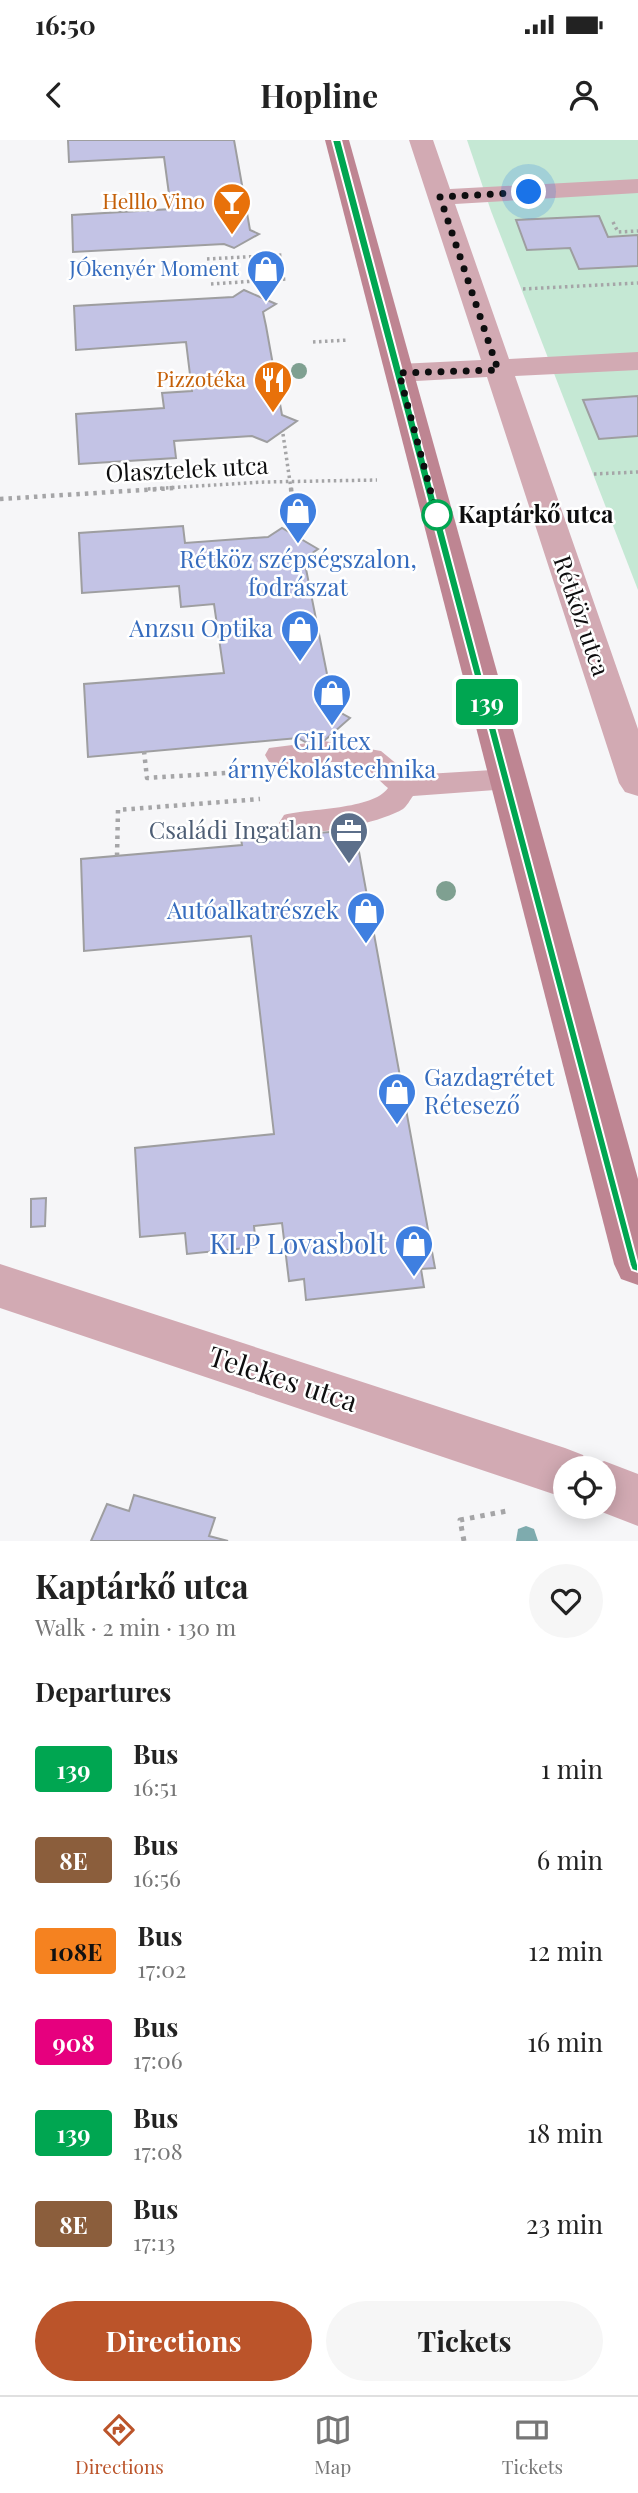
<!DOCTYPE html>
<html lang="en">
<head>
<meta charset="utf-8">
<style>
  :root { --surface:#fff; --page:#f6f6f6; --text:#222; --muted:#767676; --line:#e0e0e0; --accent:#bb542a }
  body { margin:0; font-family:"Playfair Display",serif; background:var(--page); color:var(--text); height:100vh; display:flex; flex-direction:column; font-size:26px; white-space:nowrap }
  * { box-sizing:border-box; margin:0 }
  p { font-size:23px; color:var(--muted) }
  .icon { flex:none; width:38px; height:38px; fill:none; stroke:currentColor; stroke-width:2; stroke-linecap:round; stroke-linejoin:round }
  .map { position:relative; height:1401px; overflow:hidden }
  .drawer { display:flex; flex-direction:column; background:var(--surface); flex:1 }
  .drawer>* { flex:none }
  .badge { padding:0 14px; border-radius:5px; font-size:24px; line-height:46px }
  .tools { position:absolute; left:553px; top:1316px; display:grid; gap:14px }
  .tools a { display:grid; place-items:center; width:63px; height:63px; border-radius:50%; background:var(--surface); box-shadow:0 4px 18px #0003; font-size:35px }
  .you { position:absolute; width:35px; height:35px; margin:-18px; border:5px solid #fff; border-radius:50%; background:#1a73e8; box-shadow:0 0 0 10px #1a73e833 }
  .map>.badge { position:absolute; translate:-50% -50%; box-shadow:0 0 0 4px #fff }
  h2 { padding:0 35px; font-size:26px; line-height:63px }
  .round { display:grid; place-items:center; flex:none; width:74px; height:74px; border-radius:37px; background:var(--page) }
  .head { display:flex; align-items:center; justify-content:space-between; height:119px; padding:0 35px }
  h1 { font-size:33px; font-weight:700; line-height:52px }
  .cta { display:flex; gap:14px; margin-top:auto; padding:14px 35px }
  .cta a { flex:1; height:80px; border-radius:42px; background:var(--accent); color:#fff; font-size:28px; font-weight:700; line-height:80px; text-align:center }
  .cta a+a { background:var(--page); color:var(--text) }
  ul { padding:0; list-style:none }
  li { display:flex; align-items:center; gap:21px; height:91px; padding:0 35px }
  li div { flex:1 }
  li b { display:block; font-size:26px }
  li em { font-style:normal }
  li .badge { min-width:77px; font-weight:700; text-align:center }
  .status { display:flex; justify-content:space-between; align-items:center; height:49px; padding:0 35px; background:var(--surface); direction:ltr }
  .status svg { height:19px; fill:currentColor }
  header { display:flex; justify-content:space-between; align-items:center; height:91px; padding:0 35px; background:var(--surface); font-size:32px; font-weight:700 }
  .tab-bar { display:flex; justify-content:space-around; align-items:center; height:98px; border-top:2px solid var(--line); background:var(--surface); font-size:19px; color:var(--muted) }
  .tab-bar a { display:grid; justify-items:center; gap:4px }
  .tab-bar .active { color:var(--accent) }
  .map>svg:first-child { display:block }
  .green { fill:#c5e8d4 }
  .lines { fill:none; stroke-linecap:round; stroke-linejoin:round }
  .stream { fill:#7eabae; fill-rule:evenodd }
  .building { fill:#c3c3e5; stroke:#9e9ea0; stroke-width:2 }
  .path-far2 { stroke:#a5a5a7; stroke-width:3.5; stroke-dasharray:2.5 3.5; stroke-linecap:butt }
  .path-far1 { stroke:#a5a5a7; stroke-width:4.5; stroke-dasharray:3.5 5; stroke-linecap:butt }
  .path { stroke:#a5a5a7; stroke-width:5; stroke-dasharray:4.5 6; stroke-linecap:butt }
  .lane { fill:#d2aab3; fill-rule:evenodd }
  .street { fill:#d2aab3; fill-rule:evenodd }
  .secondary { fill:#be8592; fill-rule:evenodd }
  .tree { fill:#7fa091 }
  .line { fill:#00a651; stroke:#fff; stroke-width:2 }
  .walk { stroke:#0e0e0f; stroke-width:7; stroke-dasharray:0 12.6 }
  .stop-dot { fill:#fff; stroke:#00a651; stroke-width:3.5 }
  .labels { text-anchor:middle; stroke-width:5; stroke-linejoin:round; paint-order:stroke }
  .far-food-label { font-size:21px; fill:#c56008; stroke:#fff; text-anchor:end }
  .far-shop-label { font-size:21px; fill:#366cbe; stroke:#fff; text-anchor:end }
  .street-label { font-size:24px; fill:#0e0e0f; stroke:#fff }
  .stop-label { font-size:24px; font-weight:bold; fill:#0e0e0f; stroke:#fff; text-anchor:start }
  .shop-label { font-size:24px; fill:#366cbe; stroke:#fff }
  .service-label { font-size:24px; fill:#4e5e75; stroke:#fff; text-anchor:end }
  .near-shop-label { font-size:28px; fill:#366cbe; stroke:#fff; text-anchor:end }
  .near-street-label { font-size:28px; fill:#0e0e0f; stroke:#fff }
</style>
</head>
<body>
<div class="status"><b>16:50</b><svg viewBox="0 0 49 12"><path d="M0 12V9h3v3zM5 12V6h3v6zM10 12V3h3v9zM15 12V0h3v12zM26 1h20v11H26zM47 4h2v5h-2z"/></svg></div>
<header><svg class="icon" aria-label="back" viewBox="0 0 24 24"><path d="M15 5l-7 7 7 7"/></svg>Hopline<svg class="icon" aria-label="person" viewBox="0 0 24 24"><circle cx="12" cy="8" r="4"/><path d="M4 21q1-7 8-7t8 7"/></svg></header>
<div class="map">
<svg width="638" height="1401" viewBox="0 0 638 1401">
  <rect width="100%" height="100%" fill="#f6f6f8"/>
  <polygon class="green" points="467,0 638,0 638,450 491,71"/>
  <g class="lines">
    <polygon class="stream" points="526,1386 534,1389 538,1401 516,1401 518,1389"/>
  </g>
  <g class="building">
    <polygon points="68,0 234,0 250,90 259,94 234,108 224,104 73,112 72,75 171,69 164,17 69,22"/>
    <polygon points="599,76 608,97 638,95 638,126 579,129 570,108 527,110 516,80"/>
    <polygon points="244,150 276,164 263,172 266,186 282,275 297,281 267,302 252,296 174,301 176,318 79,324 76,274 164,268 162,253 192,251 186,202 76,210 74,166 233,157"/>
    <polygon points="638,256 638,296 599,299 583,260"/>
    <polygon points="183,386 185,403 268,397 282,388 318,409 304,419 334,569 350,578 316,608 298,598 88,617 84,544 224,533 214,464 181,467 179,446 82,453 79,393"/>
    <polygon points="355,690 435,1128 421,1129 424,1147 306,1160 304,1139 289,1141 282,1083 254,1086 256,1107 187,1114 185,1093 140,1097 135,1008 274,994 251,796 84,811 81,719 242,705 241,699"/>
    <polygon points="46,1058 45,1086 31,1087 31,1059"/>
    <polygon points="134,1355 215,1378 209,1396 228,1401 91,1401 107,1364 129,1371"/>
  </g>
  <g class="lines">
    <g class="path-far2">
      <polyline points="613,82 618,92 638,91"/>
      <polyline points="207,119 283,115"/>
      <polyline points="211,144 286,139"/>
      <polyline points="523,149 638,143"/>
      <polyline points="313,202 348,200"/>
      <polyline points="283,294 291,349"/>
      <polyline points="594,334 638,332"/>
      <polyline points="148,349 264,342 377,340"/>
    </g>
    <g class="path-far1">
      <polyline points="291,348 295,396"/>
      <polyline points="0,359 175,348"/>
      <polyline points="144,611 147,638 242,632"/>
      <polyline points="117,716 118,670 260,659"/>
    </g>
    <polyline class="path" points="464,1401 460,1380 507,1371"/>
    <path class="lane" d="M324 601 381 611 410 635 509 629 519 632 523 639 519 646 509 649 413 656C410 660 407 666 403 669 380 683 309 698 284 691L279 683 284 675C309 668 373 670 388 648 380 642 371 630 362 627 332 614 299 631 269 622L265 615 269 608Z"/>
    <g class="street">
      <polygon points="409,0 433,0 450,49 638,39 638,53 455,64 509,219 638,212 638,230 515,236 638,589 638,656 625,652 619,643 487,237 399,242 389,239 385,233 389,227 399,224 481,220"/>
      <polygon points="0,1124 565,1308 583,1315 589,1328 604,1321 638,1334 638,1386 589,1367 604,1367 604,1328 565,1328 565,1358 0,1168"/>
    </g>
    <polygon class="secondary" points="325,0 349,0 638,1039 638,1145 621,1139 614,1124"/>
  </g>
  <g class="tree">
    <circle cx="299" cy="231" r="8"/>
    <circle cx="446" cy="751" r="10"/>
  </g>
  <polygon class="line" points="332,0 341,0 638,1125 638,1132 632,1130 630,1125"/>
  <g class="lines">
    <polyline class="walk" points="437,375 399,233 498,230 440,57 529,52"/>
  </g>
  <defs>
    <symbol id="bar-pin" viewBox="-11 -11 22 30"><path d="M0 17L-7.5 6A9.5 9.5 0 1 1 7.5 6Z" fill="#e8710a" stroke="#fff"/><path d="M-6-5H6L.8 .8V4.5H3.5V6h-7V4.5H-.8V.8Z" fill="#fff"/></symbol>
    <symbol id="shop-pin" viewBox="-11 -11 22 30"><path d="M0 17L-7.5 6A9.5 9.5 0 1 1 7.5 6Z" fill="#3f7fe0" stroke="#fff"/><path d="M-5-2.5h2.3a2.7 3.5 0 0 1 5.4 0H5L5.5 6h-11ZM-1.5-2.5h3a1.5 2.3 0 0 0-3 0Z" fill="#fff"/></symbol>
    <symbol id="restaurant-pin" viewBox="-11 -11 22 30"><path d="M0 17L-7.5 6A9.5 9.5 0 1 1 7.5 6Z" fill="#e8710a" stroke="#fff"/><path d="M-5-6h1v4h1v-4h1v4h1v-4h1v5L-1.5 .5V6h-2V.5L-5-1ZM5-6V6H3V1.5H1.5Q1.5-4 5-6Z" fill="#fff"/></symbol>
    <symbol id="office-pin" viewBox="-11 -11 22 30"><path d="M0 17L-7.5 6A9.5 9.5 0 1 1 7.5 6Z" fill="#5c6f8a" stroke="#fff"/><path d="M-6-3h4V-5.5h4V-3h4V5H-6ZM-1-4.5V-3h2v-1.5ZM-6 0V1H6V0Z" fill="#fff"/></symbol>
  </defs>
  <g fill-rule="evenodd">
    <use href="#bar-pin" x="210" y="40" width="44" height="60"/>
    <use href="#shop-pin" x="244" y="107" width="44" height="60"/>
    <use href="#restaurant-pin" x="251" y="218" width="44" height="60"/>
    <use href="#shop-pin" x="276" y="349" width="44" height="60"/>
    <use href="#shop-pin" x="278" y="467" width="44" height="60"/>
    <use href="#shop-pin" x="310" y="531" width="44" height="60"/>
    <use href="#office-pin" x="327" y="669" width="44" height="60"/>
    <use href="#shop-pin" x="344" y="749" width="44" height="60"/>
    <use href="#shop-pin" x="375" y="930" width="44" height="60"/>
    <use href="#shop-pin" x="392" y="1082" width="44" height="60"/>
  </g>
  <circle class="stop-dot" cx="437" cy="375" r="14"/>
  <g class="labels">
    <g class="far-food-label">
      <text x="205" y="69">Helllo Vino</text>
      <text x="246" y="247">Pizzotéka</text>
    </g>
    <g class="far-shop-label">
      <text x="239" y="136">JÓkenyér Moment</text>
    </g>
    <g class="street-label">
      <text transform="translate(187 330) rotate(-3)" y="8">Olasztelek utca</text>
      <text transform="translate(581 476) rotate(71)" y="8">Rétköz utca</text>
    </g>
    <g class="stop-label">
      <text x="458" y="383">Kaptárkő utca</text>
    </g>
    <g class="shop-label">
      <text x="298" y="428">Rétköz szépségszalon,<tspan x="298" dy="28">fodrászat</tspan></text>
      <text x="273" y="497" text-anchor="end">Anzsu Optika</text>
      <text x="332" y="610">CiLitex<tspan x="332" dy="28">árnyékolástechnika</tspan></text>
      <text x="339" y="779" text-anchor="end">Autóalkatrészek</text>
      <text x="424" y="946" text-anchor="start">Gazdagrétet<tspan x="424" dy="28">Rétesező</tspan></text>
    </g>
    <g class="service-label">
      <text x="322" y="699">Családi Ingatlan</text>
    </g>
    <g class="near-shop-label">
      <text x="387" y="1114">KLP Lovasbolt</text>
    </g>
    <g class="near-street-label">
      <text transform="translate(283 1239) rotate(18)" y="10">Telekes utca</text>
    </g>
  </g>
</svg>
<div class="tools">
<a><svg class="icon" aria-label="locate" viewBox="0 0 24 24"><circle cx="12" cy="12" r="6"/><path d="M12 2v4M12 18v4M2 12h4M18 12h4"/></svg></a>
</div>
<div class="you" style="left:529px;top:52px"></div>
<b class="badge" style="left:487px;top:562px;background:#00a651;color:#fff">139</b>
</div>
<section class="drawer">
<div class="head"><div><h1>Kaptárkő utca</h1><p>Walk · 2 min · 130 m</p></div><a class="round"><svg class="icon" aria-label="heart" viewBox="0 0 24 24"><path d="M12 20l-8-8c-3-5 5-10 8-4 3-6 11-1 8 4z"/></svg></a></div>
<h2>Departures</h2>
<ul>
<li><span class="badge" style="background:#00a651;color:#fff">139</span><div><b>Bus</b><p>16:51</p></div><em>1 min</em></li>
<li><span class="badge" style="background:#8b5e3c;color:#fff">8E</span><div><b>Bus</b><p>16:56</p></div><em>6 min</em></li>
<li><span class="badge" style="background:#f58220;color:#111">108E</span><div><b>Bus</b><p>17:02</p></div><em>12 min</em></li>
<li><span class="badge" style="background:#e6007e;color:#fff">908</span><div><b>Bus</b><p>17:06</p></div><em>16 min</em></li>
<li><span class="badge" style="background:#00a651;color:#fff">139</span><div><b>Bus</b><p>17:08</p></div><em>18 min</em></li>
<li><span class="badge" style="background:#8b5e3c;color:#fff">8E</span><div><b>Bus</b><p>17:13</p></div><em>23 min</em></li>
</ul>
<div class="cta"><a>Directions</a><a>Tickets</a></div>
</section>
<nav class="tab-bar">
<a class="active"><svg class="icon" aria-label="directions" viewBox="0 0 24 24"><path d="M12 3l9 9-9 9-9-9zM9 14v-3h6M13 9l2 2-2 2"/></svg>Directions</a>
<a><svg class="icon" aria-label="map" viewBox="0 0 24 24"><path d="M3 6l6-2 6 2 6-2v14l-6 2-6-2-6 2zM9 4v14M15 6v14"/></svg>Map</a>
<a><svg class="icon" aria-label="tickets" viewBox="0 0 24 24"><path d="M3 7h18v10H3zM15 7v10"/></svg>Tickets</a>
</nav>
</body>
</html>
